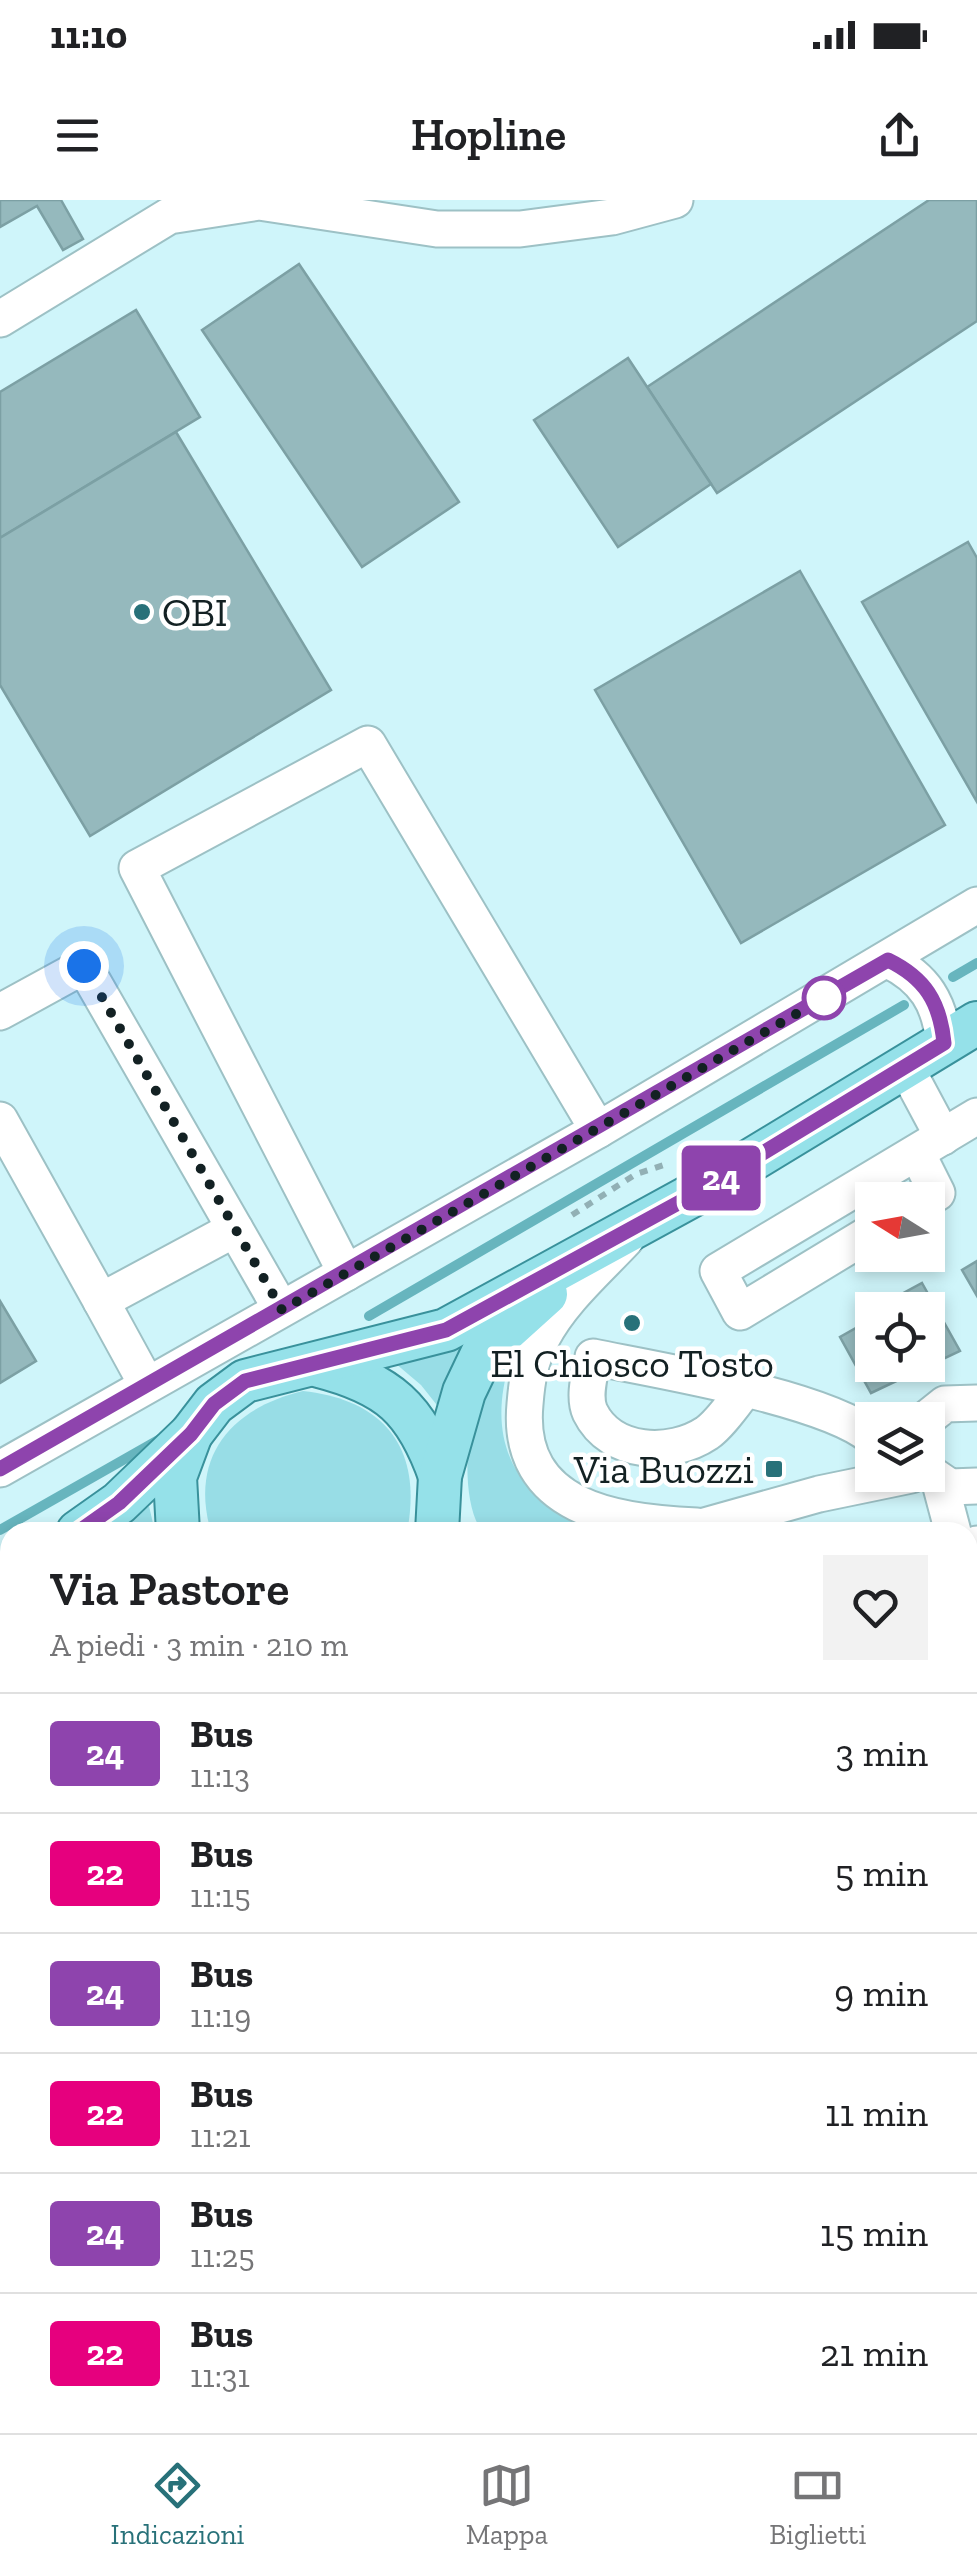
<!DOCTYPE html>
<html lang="it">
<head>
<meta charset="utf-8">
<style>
  :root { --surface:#fff; --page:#f2f2f2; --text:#202124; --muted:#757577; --line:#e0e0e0; --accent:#287179 }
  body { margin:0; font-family:"Zilla Slab",serif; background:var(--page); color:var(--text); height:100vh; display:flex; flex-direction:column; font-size:38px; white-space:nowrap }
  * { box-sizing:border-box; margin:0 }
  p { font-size:32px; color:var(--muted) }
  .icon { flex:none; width:55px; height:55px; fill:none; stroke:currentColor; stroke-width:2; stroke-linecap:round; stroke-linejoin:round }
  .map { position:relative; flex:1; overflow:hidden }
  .sheet { position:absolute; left:0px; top:1322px; width:978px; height:912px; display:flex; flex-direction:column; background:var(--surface); border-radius:30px 30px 0 0; box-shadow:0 5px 15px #0003 }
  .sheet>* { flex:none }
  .badge { padding:0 20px; border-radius:8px; font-size:35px; line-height:65px }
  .needle { width:65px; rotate:281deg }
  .tools { position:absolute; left:855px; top:982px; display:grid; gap:20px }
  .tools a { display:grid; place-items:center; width:90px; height:90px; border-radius:0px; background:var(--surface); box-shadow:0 5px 15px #0003; font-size:50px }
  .you { position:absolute; width:50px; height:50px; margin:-25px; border:8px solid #fff; border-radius:50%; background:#1a73e8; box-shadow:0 0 0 15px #1a73e833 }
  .map>.badge { position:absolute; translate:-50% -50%; box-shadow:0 0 0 5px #fff }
  .round { display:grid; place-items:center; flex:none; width:105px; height:105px; border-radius:0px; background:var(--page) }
  .headline { display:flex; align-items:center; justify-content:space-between; height:170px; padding:0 50px }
  h1 { font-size:48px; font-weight:600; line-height:75px }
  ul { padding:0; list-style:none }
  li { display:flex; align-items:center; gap:30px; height:120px; padding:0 50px; border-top:2px solid var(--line) }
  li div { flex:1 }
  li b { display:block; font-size:38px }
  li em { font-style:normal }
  li .badge { min-width:110px; font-weight:700; text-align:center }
  .status { display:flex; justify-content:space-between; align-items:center; height:70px; padding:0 50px; background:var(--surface); direction:ltr }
  .status svg { height:28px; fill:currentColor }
  header { display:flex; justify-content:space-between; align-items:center; height:130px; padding:0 50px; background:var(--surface); font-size:45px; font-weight:600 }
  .dock { display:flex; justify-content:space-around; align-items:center; height:140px; border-top:2px solid var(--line); background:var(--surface); font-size:28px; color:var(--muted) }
  .dock a { display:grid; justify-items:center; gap:5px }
  .dock .on { color:var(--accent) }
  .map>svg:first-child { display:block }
  .green { fill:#98dde6 }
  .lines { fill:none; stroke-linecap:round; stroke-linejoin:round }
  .stream { stroke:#67b5be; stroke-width:10 }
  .building { fill:#95b9bd; stroke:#7ca0a4; stroke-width:2.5 }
  .minor-casing { stroke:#9dc1c5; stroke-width:39 }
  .major-casing { stroke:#39919b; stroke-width:46 }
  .path { stroke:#92b0b5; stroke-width:6; stroke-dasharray:8 8; stroke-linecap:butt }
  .minor { stroke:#fff; stroke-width:35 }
  .major { stroke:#95e1e9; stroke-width:42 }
  .line-casing { stroke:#fff; stroke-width:22 }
  .line { stroke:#8e44ad; stroke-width:15 }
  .walk { stroke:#132123; stroke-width:10; stroke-dasharray:0 18 }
  .poi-dot { fill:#287179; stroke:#fff; stroke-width:4 }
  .stop-dot { fill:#fff; stroke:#8e44ad; stroke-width:5 }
  .labels { text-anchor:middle; stroke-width:9; stroke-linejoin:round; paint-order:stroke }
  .poi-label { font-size:40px; fill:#132123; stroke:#fff; text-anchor:start }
</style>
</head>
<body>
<div class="status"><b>11:10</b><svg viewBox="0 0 49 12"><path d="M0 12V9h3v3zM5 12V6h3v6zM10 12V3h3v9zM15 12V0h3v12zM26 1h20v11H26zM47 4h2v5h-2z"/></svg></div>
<header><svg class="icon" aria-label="menu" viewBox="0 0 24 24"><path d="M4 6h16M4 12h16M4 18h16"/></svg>Hopline<svg class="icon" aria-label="share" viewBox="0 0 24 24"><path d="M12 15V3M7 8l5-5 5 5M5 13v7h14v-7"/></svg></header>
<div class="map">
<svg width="977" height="2233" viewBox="0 0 977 2233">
  <rect width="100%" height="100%" fill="#cff5fa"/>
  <g class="green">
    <polygon points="482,1124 444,1214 421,1185 395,1163"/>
    <path d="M514 1149C482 1237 511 1299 600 1332H483C458 1303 466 1208 486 1178 493 1167 505 1158 514 1149Z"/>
    <path d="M303 1191C386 1200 423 1250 407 1332H211C189 1257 231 1208 303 1191Z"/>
    <polygon points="149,1306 155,1332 115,1332"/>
  </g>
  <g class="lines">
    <g class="stream">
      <polyline points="953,777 977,763"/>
      <polyline points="369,1116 904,805"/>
      <polyline points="0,1330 160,1239"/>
    </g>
  </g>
  <g class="building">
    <polygon points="0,0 61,0 83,39 63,50 37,6 0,27"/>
    <polygon points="929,0 977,0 977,121 717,293 647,187"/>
    <polygon points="299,64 459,302 362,367 202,130"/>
    <polygon points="136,110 200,217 0,338 0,192"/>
    <polygon points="628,158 711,284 618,347 534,220"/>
    <polygon points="176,232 331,490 90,636 0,485 0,338"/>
    <polygon points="968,342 977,358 977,602 862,402"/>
    <polygon points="800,371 945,625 741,743 595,490"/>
    <polygon points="977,1061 977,1096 962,1070"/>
    <polygon points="922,1083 960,1151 871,1193 840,1137 872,1119 872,1165 928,1165 928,1110 889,1110 887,1102"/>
    <polygon points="0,1101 36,1161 0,1183"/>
    <polygon points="888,1325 889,1332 851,1332"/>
    <polygon points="0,1608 10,1625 10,1727 2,1731 10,1744 10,1797 0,1802"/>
    <polygon points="977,1714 977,1841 968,1849 968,1722"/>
    <polygon points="977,1841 977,2127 968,2116 968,1849"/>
    <polygon points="0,1967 10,1968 10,2128 0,2128"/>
    <polygon points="968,2181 977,2190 977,2233 905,2233 912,2225 968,2225"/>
    <polygon points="165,2225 289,2225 288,2233 164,2233"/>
  </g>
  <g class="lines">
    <defs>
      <g id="minor">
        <polyline points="0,119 169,16 259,2 437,29 520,29 612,17 675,0"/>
        <path d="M888 760C925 778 940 803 944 843"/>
        <polyline points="0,812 84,766 281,1109"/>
        <polyline points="905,866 943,937"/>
        <polyline points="0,920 101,1101 235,1029"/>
        <polyline points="917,953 937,993 925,1000"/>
        <polyline points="872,1032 740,1112 718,1071 977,916"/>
        <path d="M626 1039C597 1070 562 1100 542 1138 530 1160 527 1179 525 1204 515 1309 617 1323 697 1326"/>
        <polyline points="346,1073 137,668 368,544 598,930"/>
        <polyline points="101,1101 147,1185"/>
        <path d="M744 1191C733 1204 721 1223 707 1233 671 1257 611 1255 590 1212 583 1196 590 1174 593 1157 657 1170 826 1198 872 1237"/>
        <polyline points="925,1220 945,1204 977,1203"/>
        <polyline points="0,1269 598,930 977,705"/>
        <polyline points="928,1272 950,1287 977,1286"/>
        <polyline points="940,1283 953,1332"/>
        <polyline points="683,1332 819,1294 911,1275"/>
        <polyline points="970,1399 977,1344"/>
        <polyline points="0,1468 10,1470"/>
        <polyline points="0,1901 10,1902"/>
        <polyline points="363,2233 363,2225"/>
      </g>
      <g id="major">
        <path d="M319 1166C389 1184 416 1208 440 1276"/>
        <polyline points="78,1332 119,1303 191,1234 214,1204 245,1181 446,1130 702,990 977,823"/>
        <polyline points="178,1332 175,1277 191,1234"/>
        <polyline points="437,1332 440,1276 464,1192 484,1150 546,1094"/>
        <polyline points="0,1386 10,1379"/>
        <polyline points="0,1423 10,1421"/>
      </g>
    </defs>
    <use href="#minor" class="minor-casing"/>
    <use href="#major" class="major-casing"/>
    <polyline class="path" points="572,1015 636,974 670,963"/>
    <use href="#minor" class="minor"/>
    <use href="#major" class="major"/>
  </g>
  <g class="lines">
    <defs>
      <path id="line" d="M0 1269 888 760C925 778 940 802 944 843L702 990 446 1130 245 1181 214 1204 191 1234 119 1303 78 1332"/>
    </defs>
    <use href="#line" class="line-casing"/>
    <use href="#line" class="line"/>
    <polyline class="walk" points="84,766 282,1110 824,798"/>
  </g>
  <g class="poi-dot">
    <circle cx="142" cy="412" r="10"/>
    <circle cx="632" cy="1123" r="10"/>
    <rect x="764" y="1259" width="20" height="20" rx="5"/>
  </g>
  <circle class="stop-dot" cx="824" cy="798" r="20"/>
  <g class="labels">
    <g class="poi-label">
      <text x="162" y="426">OBI</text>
      <text x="632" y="1177" text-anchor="middle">El Chiosco Tosto</text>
      <text x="754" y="1283" text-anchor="end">Via Buozzi</text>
    </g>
  </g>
</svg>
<div class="tools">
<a><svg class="needle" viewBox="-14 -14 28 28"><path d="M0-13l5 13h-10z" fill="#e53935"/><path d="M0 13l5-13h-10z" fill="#757577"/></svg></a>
<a><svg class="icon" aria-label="locate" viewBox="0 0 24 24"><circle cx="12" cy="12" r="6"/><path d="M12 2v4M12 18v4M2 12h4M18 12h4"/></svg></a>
<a><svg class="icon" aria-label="layers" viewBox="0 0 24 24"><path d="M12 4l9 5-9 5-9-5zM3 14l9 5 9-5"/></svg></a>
</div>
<div class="you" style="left:84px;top:766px"></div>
<b class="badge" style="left:721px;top:978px;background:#8e44ad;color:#fff">24</b>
<section class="sheet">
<div class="headline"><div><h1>Via Pastore</h1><p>A piedi · 3 min · 210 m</p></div><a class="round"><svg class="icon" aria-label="heart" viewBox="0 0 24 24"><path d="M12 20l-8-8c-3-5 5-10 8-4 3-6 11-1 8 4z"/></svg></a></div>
<ul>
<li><span class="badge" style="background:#8e44ad;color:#fff">24</span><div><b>Bus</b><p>11:13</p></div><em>3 min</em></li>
<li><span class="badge" style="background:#e6007e;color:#fff">22</span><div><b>Bus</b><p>11:15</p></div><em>5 min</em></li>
<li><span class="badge" style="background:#8e44ad;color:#fff">24</span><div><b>Bus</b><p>11:19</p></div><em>9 min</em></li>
<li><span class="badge" style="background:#e6007e;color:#fff">22</span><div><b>Bus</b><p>11:21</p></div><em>11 min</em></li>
<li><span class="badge" style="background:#8e44ad;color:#fff">24</span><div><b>Bus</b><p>11:25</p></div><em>15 min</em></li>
<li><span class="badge" style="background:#e6007e;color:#fff">22</span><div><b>Bus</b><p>11:31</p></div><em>21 min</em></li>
</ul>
</section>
</div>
<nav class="dock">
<a class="on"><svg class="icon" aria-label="directions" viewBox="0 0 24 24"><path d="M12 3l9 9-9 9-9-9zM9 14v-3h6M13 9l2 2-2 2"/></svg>Indicazioni</a>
<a><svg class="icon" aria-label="map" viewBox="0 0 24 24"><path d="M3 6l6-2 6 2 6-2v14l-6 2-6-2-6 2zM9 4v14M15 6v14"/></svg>Mappa</a>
<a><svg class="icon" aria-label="tickets" viewBox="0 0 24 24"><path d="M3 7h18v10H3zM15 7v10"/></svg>Biglietti</a>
</nav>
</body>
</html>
